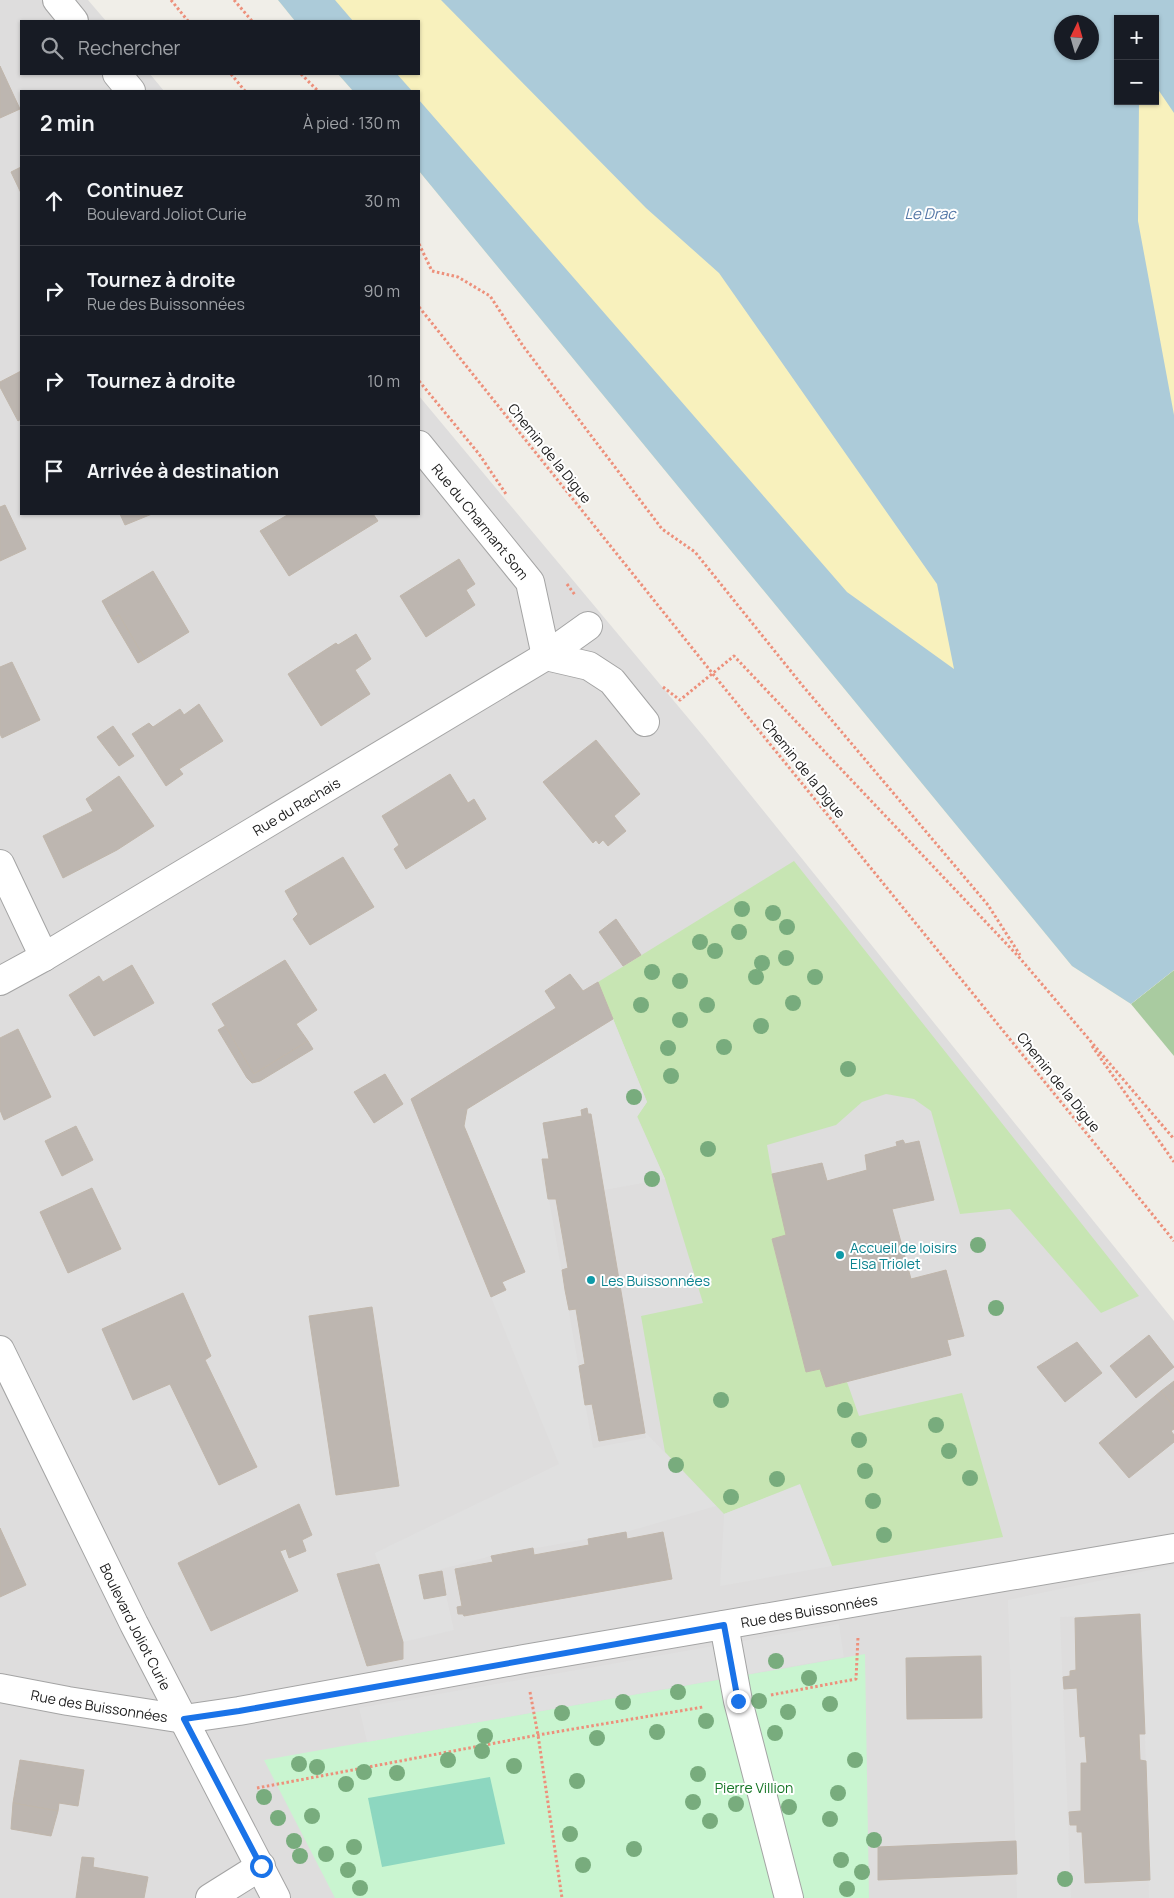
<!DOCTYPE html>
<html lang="fr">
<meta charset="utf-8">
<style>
:root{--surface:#171b24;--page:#20242c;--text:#f1f3f6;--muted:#9ea1a6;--line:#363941}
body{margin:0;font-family:Manrope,sans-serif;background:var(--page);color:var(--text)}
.controls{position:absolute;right:15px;top:15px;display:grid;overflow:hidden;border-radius:0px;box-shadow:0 1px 4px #0004}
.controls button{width:45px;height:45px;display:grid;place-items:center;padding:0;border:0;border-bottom:1px solid var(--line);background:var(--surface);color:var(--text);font:25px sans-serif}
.compass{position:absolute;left:1054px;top:15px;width:45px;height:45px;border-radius:50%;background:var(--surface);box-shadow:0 1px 4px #0004;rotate:5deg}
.stop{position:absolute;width:15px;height:15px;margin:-11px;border:4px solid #1a73e8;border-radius:50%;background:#fff}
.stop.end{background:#1a73e8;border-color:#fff;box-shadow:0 1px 5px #0008}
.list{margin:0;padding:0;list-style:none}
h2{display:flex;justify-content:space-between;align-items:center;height:65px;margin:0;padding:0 20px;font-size:21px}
h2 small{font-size:16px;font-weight:400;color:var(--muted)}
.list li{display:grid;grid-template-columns:32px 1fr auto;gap:15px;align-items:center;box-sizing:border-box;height:90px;padding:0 20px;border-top:1px solid var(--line)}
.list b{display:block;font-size:19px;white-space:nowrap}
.list p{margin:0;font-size:16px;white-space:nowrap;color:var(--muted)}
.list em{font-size:16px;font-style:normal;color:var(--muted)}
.icon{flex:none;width:28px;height:28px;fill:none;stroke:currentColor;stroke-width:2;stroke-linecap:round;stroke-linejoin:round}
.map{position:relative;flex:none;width:1174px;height:1898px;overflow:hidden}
.search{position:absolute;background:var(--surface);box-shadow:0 1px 4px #0004;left:20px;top:20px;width:400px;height:55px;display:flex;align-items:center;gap:12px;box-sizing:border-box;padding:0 18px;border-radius:0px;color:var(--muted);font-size:19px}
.panel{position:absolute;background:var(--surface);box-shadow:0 1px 4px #0004;left:20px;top:90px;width:400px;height:425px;border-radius:0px}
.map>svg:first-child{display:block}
</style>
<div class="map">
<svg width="1174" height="1898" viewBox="0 0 1174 1898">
<rect width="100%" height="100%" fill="#f0eee8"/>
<polygon fill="#dedddd" points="0,0 88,0 106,21 21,21 21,74 150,74 164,91 21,91 21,514 419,514 419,396 704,737 1174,1321 1174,1898 0,1898"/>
<polygon fill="#c7e5b3" points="794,861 1139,1296 1101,1313 1010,1209 960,1214 931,1111 914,1099 886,1094 862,1102 836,1125 767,1145 772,1174 786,1235 772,1240 806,1372 820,1369 826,1387 847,1382 859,1416 962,1393 1003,1537 832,1566 800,1485 724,1514 665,1452 641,1316 703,1303 665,1179 637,1116 647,1102 598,982"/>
<polygon fill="#a9cba0" points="1174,970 1174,1056 1131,1004"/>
<path fill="#f8f1bd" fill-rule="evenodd" d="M278,0h896v970l-43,34 -59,-38 -653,-795v-80h-66l-15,-17h81v-53h-124zM1118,19h37v82h-37zM1062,22h30v30h-30z"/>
<polygon fill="#c9f5d0" points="865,1654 869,1898 335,1898 264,1760"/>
<polygon fill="#8dd7c0" points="490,1777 505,1844 382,1867 368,1798"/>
<g fill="#e0e0e0">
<polygon points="613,1019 647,1102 637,1117 665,1179 604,1190 591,1114 588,1114 587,1108 581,1110 582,1116 544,1123 549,1159 542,1160 593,1448 646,1438 645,1432 716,1506 626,1532 491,1556 419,1575 424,1599 446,1595 454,1630 403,1642 375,1553 559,1464 491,1297 502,1282 525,1272 464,1126 467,1109"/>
<polygon points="800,1484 832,1566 720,1586 724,1514"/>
<polygon points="1174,1565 1174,1898 1149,1898 1145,1734 1139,1614 1060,1617 1071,1898 1017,1898 1008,1600"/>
<polygon points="839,1624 844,1657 367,1742 359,1708"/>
</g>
<g fill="#accbd9" fill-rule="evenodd">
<polygon points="278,0 335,0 353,21 295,21"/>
<path d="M441,0h733v113l-19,-28v-66h-37v82h21l-1,120 36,194v555l-43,34 -59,-38 -653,-795v-71l428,492 107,77 -17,-85 -218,-311 -73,-65zM1092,22v30h-30v-30z"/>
<polygon points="338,74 397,74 412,91 353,91"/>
</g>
<g fill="#bdb6b0" stroke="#c0b6ab">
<polygon points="0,66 20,109 0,118"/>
<polygon points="21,167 21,193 11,172"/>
<polygon points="21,371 21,419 18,421 0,387 0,382"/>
<polygon points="5,505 26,549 0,561 0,507"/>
<polygon points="120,514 152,514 125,525"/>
<polygon points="289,514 373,514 378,521 289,576 260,531"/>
<polygon points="459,559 475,584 466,590 475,605 426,637 400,596"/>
<polygon points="153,571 189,632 145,659 119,615 112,619 102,601"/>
<polygon points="119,615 145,659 138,663 112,619"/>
<polygon points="356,634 371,659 355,670 370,694 321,726 288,674 336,643 338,645"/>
<polygon points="12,662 40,720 2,738 0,734 0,667"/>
<polygon points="199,704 223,741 179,769 183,774 166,786 132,734 149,723 153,727 180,709 184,715"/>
<polygon points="113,726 134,756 119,766 97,737"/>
<polygon points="596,740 640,794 614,816 626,831 608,846 603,840 599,844 596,840 593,843 543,782"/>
<polygon points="450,774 468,803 474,799 486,819 406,869 394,849 399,845 382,816"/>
<polygon points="119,776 154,826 117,850 63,878 43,836 93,811 86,799"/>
<polygon points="343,857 374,907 310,945 293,919 298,914 285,891"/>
<polygon points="616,919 641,955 623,966 599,932"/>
<polygon points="285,960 317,1010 296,1024 308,1041 254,1074 212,1004"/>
<polygon points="132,965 154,1003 94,1036 69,995 99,976 103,982"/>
<polygon points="570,974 583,991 598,982 613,1019 467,1109 464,1126 525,1272 502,1282 506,1290 491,1297 411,1099 556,1008 545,991"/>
<polygon points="225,1026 254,1074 308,1041 313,1049 260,1081 252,1083 247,1078 218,1030"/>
<polygon points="18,1029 51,1097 4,1120 0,1110 0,1038"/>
<polygon points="385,1074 403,1104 374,1123 354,1092"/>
<polygon points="587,1108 588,1114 591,1114 645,1433 599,1441 592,1404 585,1405 579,1366 585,1364 576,1309 569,1310 565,1290 562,1270 568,1268 556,1199 548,1199 542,1159 549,1159 543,1123 582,1116 581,1110"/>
<polygon points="76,1126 93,1160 62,1176 45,1141"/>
<polygon points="903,1140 905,1144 919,1141 934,1200 892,1209 911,1279 946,1270 964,1336 947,1340 951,1355 826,1387 820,1369 806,1372 772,1239 786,1235 772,1174 822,1163 827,1181 867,1170 865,1155 897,1146 896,1142"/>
<polygon points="92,1188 121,1249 68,1273 40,1212"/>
<polygon points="183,1293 211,1356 205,1360 257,1467 219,1485 170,1384 133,1400 102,1329"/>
<polygon points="372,1307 399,1486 336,1495 309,1316"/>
<polygon points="1149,1335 1174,1367 1136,1398 1110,1366"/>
<polygon points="1077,1342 1102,1373 1065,1402 1037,1367"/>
<polygon points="1174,1381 1174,1407 1161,1391"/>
<polygon points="1161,1391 1174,1407 1174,1429 1171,1431 1174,1435 1174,1442 1129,1478 1099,1443"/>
<polygon points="299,1504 312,1535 302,1540 306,1551 289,1558 286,1549 280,1551 298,1591 211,1631 178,1563"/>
<polygon points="0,1528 26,1585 0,1597"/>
<polygon points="626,1532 627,1539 663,1532 672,1579 464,1616 463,1614 458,1614 457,1607 462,1606 455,1569 493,1562 491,1556 533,1548 534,1555 589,1545 588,1539"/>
<polygon points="379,1564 403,1642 403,1659 367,1666 337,1574"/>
<polygon points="442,1571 446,1595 424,1599 419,1575"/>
<polygon points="1140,1614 1145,1734 1139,1734 1140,1760 1146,1761 1150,1880 1085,1883 1082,1832 1077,1832 1077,1825 1070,1825 1069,1812 1081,1811 1081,1763 1087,1763 1085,1736 1080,1737 1077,1688 1064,1689 1063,1677 1070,1676 1070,1671 1076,1670 1075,1618"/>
<polygon points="981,1656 982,1718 907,1719 906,1658"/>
<polygon points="20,1760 84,1770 78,1806 59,1803 58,1811 13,1803"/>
<polygon points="13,1803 58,1811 51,1836 11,1829"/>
<polygon points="1016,1841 1017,1874 878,1880 878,1847"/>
<polygon points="82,1857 94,1858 93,1867 148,1877 144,1898 76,1898"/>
</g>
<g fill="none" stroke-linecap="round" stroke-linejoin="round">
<g stroke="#a4a4a4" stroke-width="30">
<g id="minor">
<polyline points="57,0 74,21"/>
<polyline points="117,74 131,91"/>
<path id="s1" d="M419,445l111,137 16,74"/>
<polyline points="546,656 589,666 612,681 645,722"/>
<polyline points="0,864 44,957"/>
<path id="s2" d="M0,981l44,-24 502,-301 42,-30"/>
<path id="s3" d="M0,1350l134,274 142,274"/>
<polyline points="724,1625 738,1701 789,1898"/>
<path id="s4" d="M0,1688l68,13 116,18 55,-8 285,-52 650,-111"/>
<polyline points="210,1898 261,1866"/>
</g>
</g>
<g stroke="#ed907b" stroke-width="3" stroke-dasharray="2.5 2.5" stroke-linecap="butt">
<polyline points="171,0 188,21"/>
<polyline points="234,0 252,21"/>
<polyline points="231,74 245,91"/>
<polyline points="301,74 318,91"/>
<polyline points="419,244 432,271 458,277 490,296 523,346 662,529 695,552 802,685 988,905 1020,955"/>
<polyline points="419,307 713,674 1174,1241"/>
<polyline points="419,381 479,454 506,494"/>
<polyline points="567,584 575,595"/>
<polyline points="663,687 680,700 734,656 1018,956 1174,1139"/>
<polyline points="1092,1046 1174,1162"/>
<polyline points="530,1692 538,1735 562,1898"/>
<polyline points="771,1695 856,1679 858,1637"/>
<polyline points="257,1788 538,1735 703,1707"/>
</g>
<use href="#minor" stroke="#fff" stroke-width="28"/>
</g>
<g fill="#78ac7d">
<circle cx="742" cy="909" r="8"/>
<circle cx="773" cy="913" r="8"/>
<circle cx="787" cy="927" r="8"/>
<circle cx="739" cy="932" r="8"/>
<circle cx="700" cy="942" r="8"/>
<circle cx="715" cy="951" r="8"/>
<circle cx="786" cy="958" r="8"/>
<circle cx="762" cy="963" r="8"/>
<circle cx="652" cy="972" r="8"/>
<circle cx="756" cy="977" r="8"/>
<circle cx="815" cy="977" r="8"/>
<circle cx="680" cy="981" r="8"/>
<circle cx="793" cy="1003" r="8"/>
<circle cx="641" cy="1005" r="8"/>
<circle cx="707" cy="1005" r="8"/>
<circle cx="680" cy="1020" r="8"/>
<circle cx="761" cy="1026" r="8"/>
<circle cx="724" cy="1047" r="8"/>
<circle cx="668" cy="1048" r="8"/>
<circle cx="848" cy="1069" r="8"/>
<circle cx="671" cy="1076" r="8"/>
<circle cx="634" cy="1097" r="8"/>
<circle cx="708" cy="1149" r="8"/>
<circle cx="652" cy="1179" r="8"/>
<circle cx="978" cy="1245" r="8"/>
<circle cx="996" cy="1308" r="8"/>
<circle cx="721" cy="1400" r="8"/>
<circle cx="845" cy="1410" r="8"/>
<circle cx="936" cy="1425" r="8"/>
<circle cx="859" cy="1440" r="8"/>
<circle cx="949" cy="1451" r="8"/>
<circle cx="676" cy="1465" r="8"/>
<circle cx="865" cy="1471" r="8"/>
<circle cx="970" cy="1478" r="8"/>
<circle cx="777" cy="1479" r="8"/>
<circle cx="731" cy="1497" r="8"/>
<circle cx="873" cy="1501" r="8"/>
<circle cx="884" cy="1535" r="8"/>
<circle cx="776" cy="1661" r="8"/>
<circle cx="809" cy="1678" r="8"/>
<circle cx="678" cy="1692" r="8"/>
<circle cx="759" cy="1701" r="8"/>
<circle cx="623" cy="1702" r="8"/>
<circle cx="830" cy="1704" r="8"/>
<circle cx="788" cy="1712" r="8"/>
<circle cx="562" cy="1713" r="8"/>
<circle cx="706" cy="1721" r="8"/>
<circle cx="657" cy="1732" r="8"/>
<circle cx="775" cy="1733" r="8"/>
<circle cx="485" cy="1736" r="8"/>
<circle cx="597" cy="1738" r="8"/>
<circle cx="482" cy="1751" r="8"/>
<circle cx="448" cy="1760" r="8"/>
<circle cx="855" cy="1760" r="8"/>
<circle cx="299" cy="1764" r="8"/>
<circle cx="514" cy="1766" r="8"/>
<circle cx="317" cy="1767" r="8"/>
<circle cx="364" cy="1772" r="8"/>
<circle cx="397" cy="1773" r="8"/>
<circle cx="698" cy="1774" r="8"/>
<circle cx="577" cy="1781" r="8"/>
<circle cx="346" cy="1784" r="8"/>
<circle cx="838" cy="1793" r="8"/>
<circle cx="264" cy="1797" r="8"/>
<circle cx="693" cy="1802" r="8"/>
<circle cx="736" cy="1804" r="8"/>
<circle cx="789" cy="1807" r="8"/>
<circle cx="312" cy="1816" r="8"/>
<circle cx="278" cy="1818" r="8"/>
<circle cx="830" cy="1819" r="8"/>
<circle cx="710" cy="1821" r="8"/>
<circle cx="570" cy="1834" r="8"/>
<circle cx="874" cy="1840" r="8"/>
<circle cx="294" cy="1841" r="8"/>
<circle cx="354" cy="1847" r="8"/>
<circle cx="634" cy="1849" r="8"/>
<circle cx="326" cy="1854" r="8"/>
<circle cx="300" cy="1856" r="8"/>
<circle cx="841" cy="1860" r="8"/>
<circle cx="583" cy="1865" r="8"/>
<circle cx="348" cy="1870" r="8"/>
<circle cx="862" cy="1872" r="8"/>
<circle cx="1065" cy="1879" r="8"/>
<circle cx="360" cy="1888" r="8"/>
<circle cx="847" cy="1889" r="8"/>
</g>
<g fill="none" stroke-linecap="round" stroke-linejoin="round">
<polyline stroke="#1a73e8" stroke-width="6" points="261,1866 184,1719 239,1711 724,1625 738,1701"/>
</g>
<g fill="#0f9aa8" stroke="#fff" stroke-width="2">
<circle cx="840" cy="1255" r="5"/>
<circle cx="591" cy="1280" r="5"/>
</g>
<g text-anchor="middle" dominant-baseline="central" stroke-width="4" stroke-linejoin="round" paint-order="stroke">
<g font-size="14" fill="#202020" stroke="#fff">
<text transform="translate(550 453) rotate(51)">Chemin de la Digue</text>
<text stroke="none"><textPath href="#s1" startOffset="98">Rue du Charmant Som</textPath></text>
<text transform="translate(804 768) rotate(51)">Chemin de la Digue</text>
<text stroke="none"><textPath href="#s2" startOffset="344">Rue du Rachais</textPath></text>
<text transform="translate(1059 1082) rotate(51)">Chemin de la Digue</text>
<text stroke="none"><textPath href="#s4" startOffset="821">Rue des Buissonnées</textPath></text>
<text stroke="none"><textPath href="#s3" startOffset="308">Boulevard Joliot Curie</textPath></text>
<text stroke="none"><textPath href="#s4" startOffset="101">Rue des Buissonnées</textPath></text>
</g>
<g font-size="14" fill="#0d838f" stroke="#fff" text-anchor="start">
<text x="850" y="1247">Accueil de loisirs<tspan x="850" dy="16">Elsa Triolet</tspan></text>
<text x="601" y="1280">Les Buissonnées</text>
</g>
<g font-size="14" fill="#167626" stroke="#fff">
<text x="754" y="1787">Pierre Villion</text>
</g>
<g font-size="15" font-style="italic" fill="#5578a7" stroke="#fff">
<text x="930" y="213">Le Drac</text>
</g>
</g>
</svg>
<div class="controls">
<button>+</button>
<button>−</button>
</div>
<svg class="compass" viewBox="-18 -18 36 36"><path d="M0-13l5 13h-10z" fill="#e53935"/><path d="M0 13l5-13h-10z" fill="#9ea1a6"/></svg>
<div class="stop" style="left:261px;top:1866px"></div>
<div class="stop end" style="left:738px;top:1701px"></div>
<div class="search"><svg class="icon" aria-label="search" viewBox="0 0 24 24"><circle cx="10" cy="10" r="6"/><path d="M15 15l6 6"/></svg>Rechercher</div>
<section class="panel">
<h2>2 min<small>À pied · 130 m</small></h2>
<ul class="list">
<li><svg class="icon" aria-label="ahead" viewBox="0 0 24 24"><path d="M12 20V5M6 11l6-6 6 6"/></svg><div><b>Continuez</b><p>Boulevard Joliot Curie</p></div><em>30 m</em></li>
<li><svg class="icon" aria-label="right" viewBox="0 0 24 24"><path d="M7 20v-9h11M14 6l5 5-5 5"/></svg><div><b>Tournez à droite</b><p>Rue des Buissonnées</p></div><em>90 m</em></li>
<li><svg class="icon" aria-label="right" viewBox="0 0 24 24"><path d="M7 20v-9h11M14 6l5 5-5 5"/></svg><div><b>Tournez à droite</b></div><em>10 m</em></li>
<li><svg class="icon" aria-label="arrive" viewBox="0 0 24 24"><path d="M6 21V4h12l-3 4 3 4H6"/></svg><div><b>Arrivée à destination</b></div></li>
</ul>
</section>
</div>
